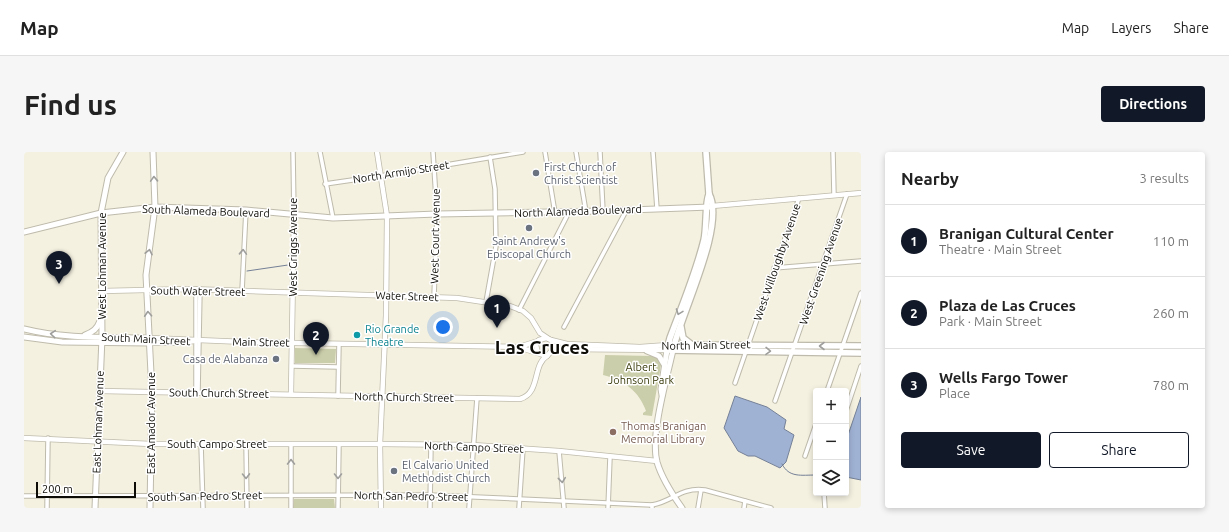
<!DOCTYPE html>
<meta charset="utf-8">
<style>
:root{--surface:#fff;--page:#f6f6f6;--text:#222;--muted:#767676;--line:#e0e0e0;--accent:#111827}
body{margin:0;font-family:Ubuntu,sans-serif;background:var(--page);color:var(--text)}
.controls{position:absolute;right:12px;bottom:12px;display:grid;overflow:hidden;border-radius:4px;box-shadow:0 2px 6px #0003}
.controls button{width:36px;height:36px;display:grid;place-items:center;padding:0;border:0;border-bottom:1px solid var(--line);background:var(--surface);color:var(--text);font:20px sans-serif}
.scale{position:absolute;left:12px;bottom:10px;width:100px;box-sizing:border-box;padding-left:4px;border:2px solid #0d0c07;border-top:0;font-size:11px;line-height:14px;white-space:nowrap;color:#0d0c07;-webkit-text-stroke:3px #fff;paint-order:stroke}
.you{position:absolute;left:419px;top:175px;width:14px;height:14px;margin:-10px;border:3px solid #fff;border-radius:50%;background:#1a73e8;box-shadow:0 0 0 6px #1a73e833}
.badge{display:grid;place-items:center;width:26px;height:26px;border-radius:50%;background:var(--accent);color:#fff;font-size:13px;font-weight:700}
.pin{position:absolute;translate:-50% -33px;filter:drop-shadow(0 1px 2px #0008)}
.pin::after{content:'';position:absolute;top:21px;width:14px;height:12px;background:inherit;clip-path:polygon(0 0,100% 0,50% 100%)}
.list{margin:0;padding:0;list-style:none}
h2{display:flex;justify-content:space-between;align-items:center;height:52px;margin:0;padding:0 16px;font-size:17px}
h2 small{font-size:13px;font-weight:400;color:var(--muted)}
.list li{display:grid;grid-template-columns:26px 1fr auto;gap:12px;align-items:center;box-sizing:border-box;height:72px;padding:0 16px;border-top:1px solid var(--line)}
.list b{display:block;font-size:15px;white-space:nowrap}
.list p{margin:0;font-size:13px;white-space:nowrap;color:var(--muted)}
.list em{font-size:13px;font-style:normal;color:var(--muted)}
.actions{display:flex;gap:8px;padding:12px 16px}
.actions a{flex:1;padding:9px 0;border:1px solid var(--accent);border-radius:4px;text-align:center;font-size:14px;color:var(--accent)}
.actions .main{background:var(--accent);color:#fff}
.icon{flex:none;width:22px;height:22px;fill:none;stroke:currentColor;stroke-width:2;stroke-linecap:round;stroke-linejoin:round}
.map{position:relative;flex:none;width:837px;height:356px;overflow:hidden;border-radius:4px}
header{display:flex;align-items:center;gap:24px;box-sizing:border-box;height:56px;padding:0 20px;background:var(--surface);border-bottom:1px solid var(--line)}
header strong{font-size:19px}
nav{display:flex;gap:22px;margin-inline-start:auto;font-size:14px}
.intro{display:flex;align-items:center;justify-content:space-between;box-sizing:border-box;height:96px;padding:0 24px}
h1{margin:0;font-size:28px}
.button{padding:10px 18px;border-radius:4px;background:var(--accent);color:#fff;font-size:14px;font-weight:700}
main{display:flex;gap:24px;padding:0 24px}
aside{flex:1;background:var(--surface);border-radius:4px;box-shadow:0 2px 6px #0003}
.map>svg:first-child{display:block}
</style>
<header>
<strong>Map</strong>
<nav><a>Map</a><a>Layers</a><a>Share</a></nav>
</header>
<div class="intro"><h1>Find us</h1><a class="button">Directions</a></div>
<main>
<div class="map">
<svg width="837" height="356" viewBox="0 0 837 356">
<rect width="100%" height="100%" fill="#f4f1e1"/>
<g fill="#cbceaa">
<polygon points="271,196 312,197 311,211 271,211"/>
<path d="M581,203l47,1 5,2 4,7 -9,51 -9,-1v-2l3,-2c-7,-20 -22,-31 -43,-36z"/>
<polygon points="270,347 310,347 311,356 269,356"/>
</g>
<g fill="#a0b2d4" stroke="#748096">
<polygon points="711,244 743,255 762,268 760,277 770,283 762,310 756,316 731,304 724,304 714,299 700,276"/>
<polygon points="837,245 837,328 822,325 822,289"/>
</g>
<g fill="none" stroke-linecap="round" stroke-linejoin="round">
<g stroke="#748096" stroke-width="1">
<polyline points="223,119 264,113"/>
<path d="M758,312c7,14 19,11 34,11"/>
</g>
<g stroke="#bfbbac" stroke-width="5.5">
<g id="minor">
<polyline points="269,0 270,63"/>
<polyline points="296,0 309,66"/>
<polyline points="409,0 413,62 410,145"/>
<polyline points="521,0 531,61"/>
<polyline points="552,0 562,60"/>
<polyline points="576,0 579,59"/>
<polyline points="629,0 633,57"/>
<polyline points="809,0 810,43"/>
<polyline points="301,32 356,24 499,0"/>
<polyline points="750,116 837,109"/>
<polyline points="172,137 172,234 174,241"/>
<polyline points="218,139 222,58"/>
<polyline points="462,150 472,94 471,37 466,5"/>
<polyline points="495,158 545,60"/>
<polyline points="540,175 602,59"/>
<polyline points="268,214 314,215"/>
<polyline points="711,231 775,46"/>
<polyline points="803,239 837,141"/>
<polyline points="174,240 176,137"/>
<polyline points="314,244 315,192"/>
<polyline points="751,249 823,42"/>
<polyline points="822,259 837,214"/>
<polyline points="177,292 179,356"/>
<polyline points="222,292 223,356"/>
<polyline points="267,293 267,356"/>
<polyline points="535,299 540,356"/>
<polyline points="781,304 792,272"/>
<polyline points="800,341 801,356"/>
<polyline points="0,344 406,343 628,353"/>
<polyline points="23,356 24,286"/>
<polyline points="314,356 315,292"/>
<polyline points="406,356 407,292"/>
<polyline points="445,356 453,246"/>
<polyline points="495,356 499,296"/>
<polyline points="584,356 586,305"/>
<path d="M628,356v-3c22,-4 28,-18 53,-15l66,18"/>
<polyline points="674,356 677,338"/>
<polyline points="720,356 721,349"/>
</g>
</g>
<g stroke="#bfbbac" stroke-width="6">
<g id="tertiary">
<polyline points="353,0 363,64 362,163 356,292 357,356"/>
<polyline points="688,54 837,41"/>
<polyline points="78,139 166,137 433,146 486,154 499,159 507,166 516,181 525,187"/>
<polyline points="126,186 221,190 494,195 523,204 530,196 527,188 522,186 515,188 512,193 514,201"/>
<polyline points="527,188 543,192 616,195 644,193"/>
<polyline points="126,191 157,191 170,189"/>
<polyline points="498,194 514,189"/>
<polyline points="529,199 538,197 643,198"/>
<path d="M76,239l420,8c21,-6 12,-34 27,-43"/>
<polyline points="267,242 270,63"/>
<polyline points="0,286 127,292 356,292 449,293 535,299 633,309"/>
</g>
</g>
<g stroke="#bfbbac" stroke-width="7">
<g id="secondary">
<polyline points="0,80 77,61 131,55 222,58 309,66 413,62 579,59 686,55"/>
<path d="M0,177c40,10 84,8 126,9"/>
<path d="M61,183c8,-3 12,-6 15,-14"/>
<polyline points="0,185 38,190 126,191"/>
<path d="M649,198c-6,28 -23,85 -16,112 5,17 15,32 25,46"/>
<polyline points="623,199 635,204 641,214"/>
<polyline points="638,243 637,237 643,198"/>
<polyline points="71,356 78,185 77,61 84,26 99,0"/>
<polyline points="126,356 128,241 122,123 131,55 129,0"/>
</g>
</g>
<g stroke="#bfbbac" stroke-width="8">
<g id="primary">
<path d="M685,42c-4,9 -2,33 -5,46 -8,33 -22,66 -34,98l-3,12 194,3"/>
<polyline points="657,175 659,186 668,193"/>
<polyline points="647,193 837,194"/>
<path d="M649,198c7,-35 53,-124 36,-156l-3,-42"/>
</g>
</g>
<use href="#minor" stroke="#fff" stroke-width="3.5"/>
<use href="#tertiary" stroke="#fff" stroke-width="4.5"/>
<use href="#secondary" stroke="#fff" stroke-width="5"/>
<use href="#primary" stroke="#fff" stroke-width="5.5"/>
</g>
<defs><path id="oneway-chevron" d="M-2-3.5L2.5 0L-2 3.5" fill="none" stroke-width="1.6" stroke-linecap="round" stroke-linejoin="round"/></defs>
<g stroke="#9e9e9c">
<use href="#oneway-chevron" transform="translate(130 27) rotate(-92)"/>
<use href="#oneway-chevron" transform="translate(125 100) rotate(-78)"/>
<use href="#oneway-chevron" transform="translate(219 100) rotate(-88)"/>
<use href="#oneway-chevron" transform="translate(655 160) rotate(110)"/>
<use href="#oneway-chevron" transform="translate(124 162) rotate(-93)"/>
<use href="#oneway-chevron" transform="translate(29 182) rotate(-175)"/>
<use href="#oneway-chevron" transform="translate(798 194) rotate(180)"/>
<use href="#oneway-chevron" transform="translate(744 199) rotate(1)"/>
<use href="#oneway-chevron" transform="translate(267 310) rotate(-90)"/>
<use href="#oneway-chevron" transform="translate(222 324) rotate(89)"/>
<use href="#oneway-chevron" transform="translate(314 324) rotate(90)"/>
<use href="#oneway-chevron" transform="translate(538 328) rotate(84)"/>
</g>
<g fill="#6b7280" stroke="#fff" stroke-width="1.5">
<circle cx="512" cy="21" r="4"/>
<circle cx="505" cy="76" r="4"/>
<circle cx="252" cy="207" r="4"/>
<circle cx="370" cy="319" r="4"/>
</g>
<circle fill="#0f9aa8" stroke="#fff" stroke-width="1.5" cx="333" cy="183" r="4"/>
<circle fill="#8d6e63" stroke="#fff" stroke-width="1.5" cx="589" cy="280" r="4"/>
<g text-anchor="middle" dominant-baseline="central" stroke-width="3" stroke-linejoin="round" paint-order="stroke">
<g font-size="11" fill="#5b616d" stroke="#fff" text-anchor="start">
<text x="520" y="15">First Church of<tspan x="520" dy="13">Christ Scientist</tspan></text>
<text x="505" y="89" text-anchor="middle">Saint Andrew's<tspan x="505" dy="13">Episcopal Church</tspan></text>
<text x="244" y="207" text-anchor="end">Casa de Alabanza</text>
<text x="378" y="313">El Calvario United<tspan x="378" dy="13">Methodist Church</tspan></text>
</g>
<g font-size="11" fill="#0d0c07" stroke="#fff">
<text transform="translate(377 20) rotate(-9)">North Armijo Street</text>
<text transform="translate(182 59) rotate(2)">South Alameda Boulevard</text>
<text transform="translate(554 59) rotate(-2)">North Alameda Boulevard</text>
<text transform="translate(411 84) rotate(-89)">West Court Avenue</text>
<text transform="translate(269 95) rotate(-90)">West Griggs Avenue</text>
<text transform="translate(753 110) rotate(-71)">West Willoughby Avenue</text>
<text transform="translate(78 114) rotate(-90)">West Lohman Avenue</text>
<text transform="translate(797 119) rotate(-71)">West Greening Avenue</text>
<text transform="translate(174 139) rotate(1)">South Water Street</text>
<text transform="translate(383 144) rotate(2)">Water Street</text>
<text transform="translate(122 187) rotate(3)">South Main Street</text>
<text transform="translate(237 190) rotate(1)">Main Street</text>
<text transform="translate(682 193) rotate(-1)">North Main Street</text>
<text transform="translate(195 241) rotate(1)">South Church Street</text>
<text transform="translate(380 245) rotate(1)">North Church Street</text>
<text transform="translate(74 270) rotate(-88)">East Lohman Avenue</text>
<text transform="translate(127 271) rotate(-90)">East Amador Avenue</text>
<text x="193" y="292">South Campo Street</text>
<text transform="translate(450 295) rotate(2)">North Campo Street</text>
<text transform="translate(181 344) rotate(-1)">South San Pedro Street</text>
<text transform="translate(387 344) rotate(1)">North San Pedro Street</text>
</g>
<g font-size="11" fill="#0d838f" stroke="#fff" text-anchor="start">
<text x="341" y="177">Rio Grande<tspan x="341" dy="13">Theatre</tspan></text>
</g>
<g font-size="11" fill="#393b0b" stroke="#fff">
<text x="617" y="215">Albert<tspan x="617" dy="13">Johnson Park</tspan></text>
</g>
<g font-size="11" fill="#785e54" stroke="#fff" text-anchor="start">
<text x="597" y="274">Thomas Branigan<tspan x="597" dy="13">Memorial Library</tspan></text>
</g>
<g font-size="19" font-weight="bold" fill="#0d0c07" stroke="#fff">
<text x="518" y="195">Las Cruces</text>
</g>
</g>
</svg>
<div class="controls">
<button>+</button>
<button>−</button>
<button><svg class="icon" aria-label="layers" viewBox="0 0 24 24"><path d="M12 4l9 5-9 5-9-5zM3 14l9 5 9-5"/></svg></button>
</div>
<div class="scale">200 m</div>
<div class="you"></div>
<div class="pin badge" style="left:473px;top:176px">1</div>
<div class="pin badge" style="left:292px;top:203px">2</div>
<div class="pin badge" style="left:35px;top:132px">3</div>
</div>
<aside>
<h2>Nearby<small>3 results</small></h2>
<ul class="list">
<li><span class="badge">1</span><div><b>Branigan Cultural Center</b><p>Theatre · Main Street</p></div><em>110 m</em></li>
<li><span class="badge">2</span><div><b>Plaza de Las Cruces</b><p>Park · Main Street</p></div><em>260 m</em></li>
<li><span class="badge">3</span><div><b>Wells Fargo Tower</b><p>Place</p></div><em>780 m</em></li>
</ul>
<div class="actions"><a class="main">Save</a><a>Share</a></div>
</aside>
</main>
